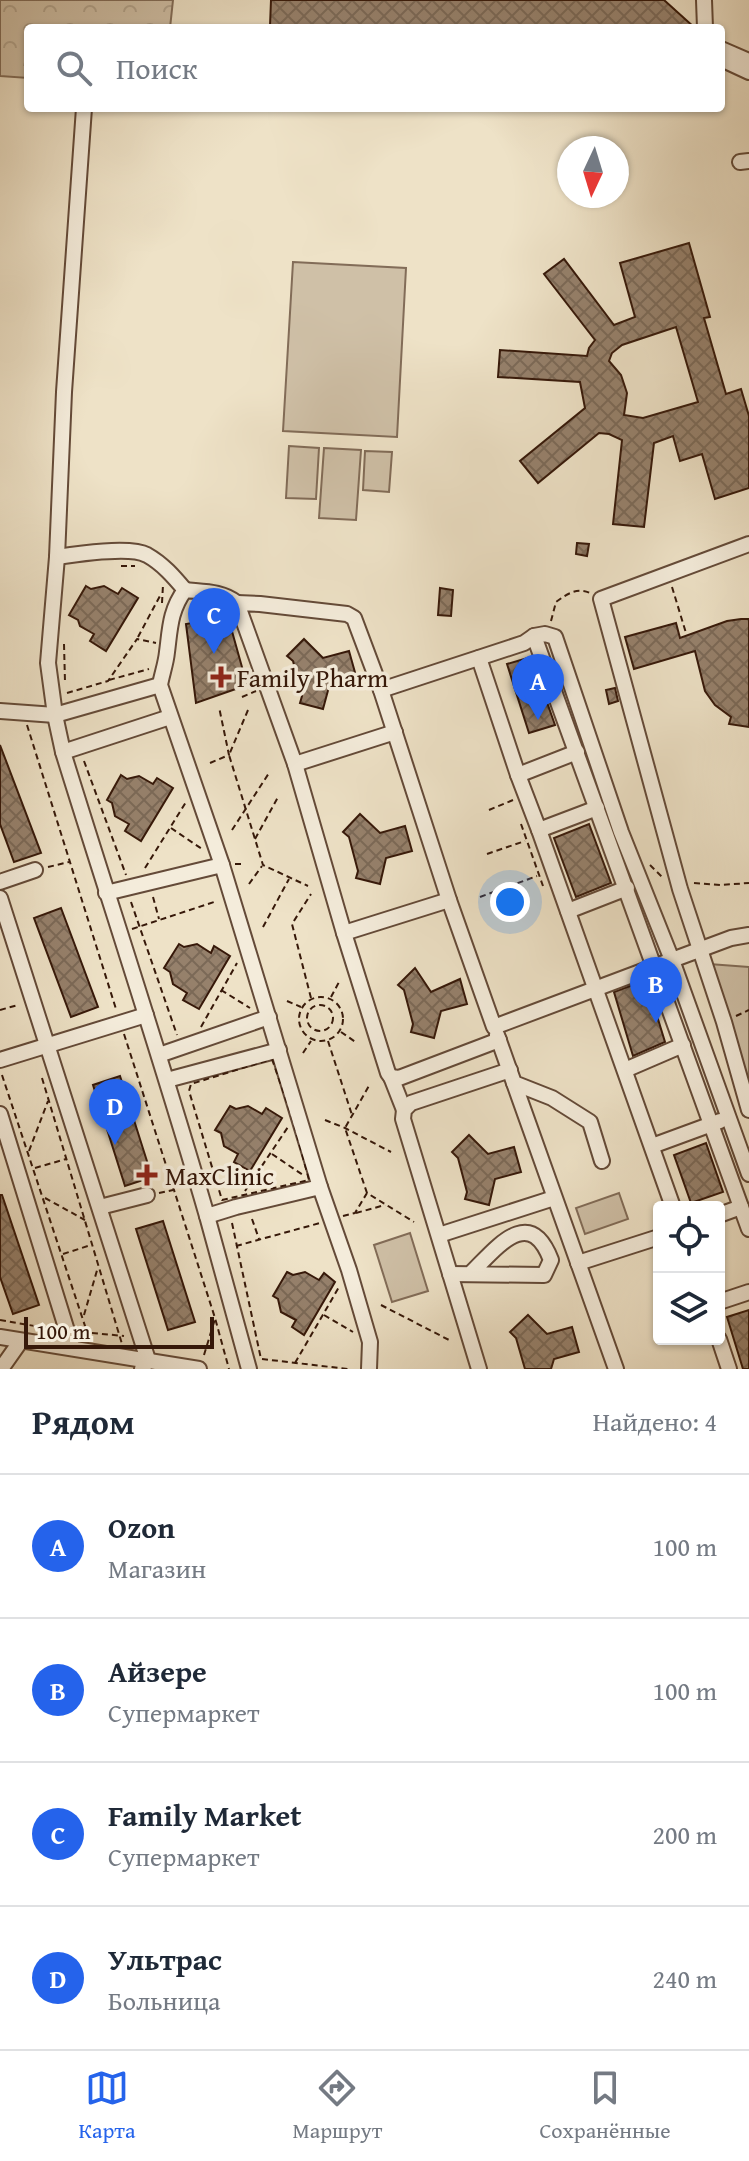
<!DOCTYPE html>
<html lang="ru">
<meta charset="utf-8">
<style>
:root{--surface:#fff;--page:#f6f6f7;--text:#1f2937;--muted:#747a83;--line:#e0e1e3;--accent:#2563eb}
body{margin:0;font-family:"Gentium Book Plus",serif;background:var(--page);color:var(--text)}
.controls{position:absolute;right:24px;bottom:24px;display:grid;overflow:hidden;border-radius:8px;box-shadow:0 2px 6px #0004}
.controls button{width:72px;height:72px;display:grid;place-items:center;padding:0;border:0;border-bottom:2px solid var(--line);background:var(--surface);color:var(--text);font:40px sans-serif}
.compass{position:absolute;left:557px;top:136px;width:72px;height:72px;border-radius:50%;background:var(--surface);box-shadow:0 2px 6px #0004;rotate:184deg}
.scale{position:absolute;left:24px;bottom:20px;width:190px;box-sizing:border-box;padding-left:8px;border:4px solid #361809;border-top:0;font-size:22px;line-height:28px;white-space:nowrap;color:#361809;-webkit-text-stroke:6px #f4ecdb;paint-order:stroke}
.you{position:absolute;left:510px;top:902px;width:28px;height:28px;margin:-20px;border:6px solid #fff;border-radius:50%;background:#1a73e8;box-shadow:0 0 0 12px #1a73e833}
.badge{display:grid;place-items:center;width:52px;height:52px;border-radius:50%;background:var(--accent);color:#fff;font-size:26px;font-weight:700}
.pin{position:absolute;translate:-50% -66px;filter:drop-shadow(0 2px 4px #0008)}
.pin::after{content:'';position:absolute;top:42px;width:28px;height:24px;background:inherit;clip-path:polygon(0 0,100% 0,50% 100%)}
.list{margin:0;padding:0;list-style:none}
h2{display:flex;justify-content:space-between;align-items:center;height:104px;margin:0;padding:0 32px;font-size:34px}
h2 small{font-size:26px;font-weight:400;color:var(--muted)}
.list li{display:grid;grid-template-columns:52px 1fr auto;gap:24px;align-items:center;box-sizing:border-box;height:144px;padding:0 32px;border-top:2px solid var(--line)}
.list b{display:block;font-size:30px;white-space:nowrap}
.list p{margin:0;font-size:26px;white-space:nowrap;color:var(--muted)}
.list em{font-size:26px;font-style:normal;color:var(--muted)}
.icon{flex:none;width:44px;height:44px;fill:none;stroke:currentColor;stroke-width:2;stroke-linecap:round;stroke-linejoin:round}
.map{position:relative;flex:none;width:749px;height:1369px;overflow:hidden}
.search{position:absolute;background:var(--surface);box-shadow:0 2px 6px #0004;left:24px;right:24px;top:24px;height:88px;display:flex;align-items:center;gap:20px;box-sizing:border-box;padding:0 28px;border-radius:8px;color:var(--muted);font-size:30px}
.sheet{height:680px;background:var(--surface)}
nav{display:flex;justify-content:space-around;align-items:center;box-sizing:border-box;height:112px;border-top:2px solid var(--line);background:var(--surface);font-size:22px;color:var(--muted)}
nav a{display:grid;justify-items:center;gap:4px}
nav .on{color:var(--accent)}
.map>svg:first-child{display:block}
</style>
<div class="map">
<svg width="749" height="1369" viewBox="0 0 749 1369">
<defs>
<pattern id="forest-crowns" width="20" height="18" patternUnits="userSpaceOnUse" patternTransform="scale(2)"><rect width="20" height="18" fill="#cfc0a7"/><path d="M2 6a3 3 0 1 1 6 0M12 15a3 3 0 1 1 6 0" fill="none" stroke="#b2a48e"/></pattern>
<pattern id="building-cross-hatch" width="8" height="8" patternUnits="userSpaceOnUse" patternTransform="scale(2)"><rect width="8" height="8" fill="#96816c"/><path d="M0 0l8 8M0 8l8-8" fill="none" stroke="#7b6957"/></pattern>
</defs>
<rect width="100%" height="100%" fill="#eee2c7"/>
<filter id="stains"><feTurbulence type="fractalNoise" baseFrequency=".0025" numOctaves="4"/><feColorMatrix values="0 0 0 0 .2 0 0 0 0 .09 0 0 0 0 .02 0 0 0 .5 -.17"/></filter>
<radialGradient id="worn" r=".72"><stop offset=".6" stop-color="#630" stop-opacity="0"/><stop offset="1" stop-color="#630" stop-opacity=".3"/></radialGradient>
<polygon fill="url(#forest-crowns)" stroke="#826c58" stroke-width="2" points="0,0 173,0 170,28 28,28 28,78 0,76"/>
<g fill="#cfc0a7" stroke="#826c58" stroke-width="2">
<polygon points="293,262 406,268 397,437 283,431"/>
<polygon points="289,446 319,448 316,499 286,498"/>
<polygon points="324,448 361,450 356,520 319,518"/>
<polygon points="365,451 392,452 389,492 363,490"/>
<polygon points="709,964 749,967 749,1102"/>
<polygon points="619,1193 628,1219 585,1234 576,1208"/>
<polygon points="410,1233 428,1291 392,1302 374,1245"/>
</g>
<g fill="url(#building-cross-hatch)" stroke="#361809" stroke-width="2" fill-rule="evenodd">
<polygon points="271,0 664,0 695,28 305,28 270,26"/>
<path d="M689,243l21,74 -6,1 22,76 15,-5 8,27v72l-34,11 -13,-45 -22,7 -7,-25 -19,7 -10,84 -31,-3 9,-84 -13,-6 -10,-1 -61,50 -18,-22 65,-53 -5,-26 -82,-5 2,-27 87,6 2,-8 6,-8 -51,-66 20,-15 50,66 21,-8 -15,-54zM676,327l22,75 -55,16 -19,-3 3,-22 -6,-18 -12,-14 3,-8 10,-8z"/>
<polygon points="577,543 589,544 587,556 576,554"/>
<polygon points="86,586 91,589 104,586 118,594 122,588 138,598 106,651 90,641 94,634 80,626 78,620 69,615"/>
<polygon points="440,588 453,590 451,616 438,615"/>
<polygon points="228,617 247,685 196,703 186,624"/>
<polygon points="741,619 749,619 749,727 729,724 731,717 715,705 705,691 695,651 634,669 625,637 676,623 680,638 727,621"/>
<polygon points="304,639 323,658 349,651 356,676 330,683 323,709 300,703 302,696 293,661 287,656"/>
<polygon points="531,657 555,725 529,733 507,664"/>
<polygon points="615,688 618,701 609,704 606,690"/>
<polygon points="0,745 41,853 14,862 0,824"/>
<polygon points="121,775 127,779 139,776 153,784 157,778 173,788 141,841 125,831 129,824 115,816 112,803 107,800"/>
<polygon points="360,814 380,833 405,826 412,851 386,858 380,884 356,878 358,871 349,837 343,832"/>
<polygon points="589,824 611,883 576,897 554,838"/>
<polygon points="61,908 98,1007 71,1017 34,918"/>
<polygon points="179,944 184,947 197,944 211,953 214,946 230,956 199,1009 183,1000 187,993 173,984 170,972 164,968"/>
<polygon points="415,968 431,992 460,979 467,1004 441,1011 434,1038 411,1032 413,1024 404,990 398,985"/>
<polygon points="646,980 665,1042 633,1056 614,992"/>
<polygon points="120,1076 152,1177 125,1186 93,1085"/>
<polygon points="230,1106 236,1109 248,1106 262,1114 266,1108 282,1118 250,1171 234,1162 238,1154 224,1146 221,1133 215,1130"/>
<polygon points="469,1135 488,1154 514,1147 521,1172 495,1179 489,1205 465,1199 467,1192 458,1158 452,1152"/>
<polygon points="706,1143 723,1192 691,1203 674,1155"/>
<polygon points="0,1195 2,1195 39,1305 13,1314 0,1277"/>
<polygon points="163,1221 195,1322 168,1330 136,1229"/>
<polygon points="287,1272 293,1275 305,1272 319,1280 324,1273 335,1282 304,1335 292,1327 296,1320 281,1312 278,1299 273,1296"/>
<polygon points="749,1310 749,1369 743,1369 727,1317"/>
<polygon points="528,1315 547,1334 572,1327 579,1352 554,1359 551,1369 525,1369 516,1338 510,1332"/>
</g>
<g fill="none" stroke-linecap="round" stroke-linejoin="round">
<g stroke="#644a38" stroke-width="18">
<g id="minor">
<polyline points="704,0 705,28"/>
<polyline points="721,49 749,61"/>
<polyline points="721,59 749,72"/>
<polyline points="740,162 749,161"/>
<polyline points="749,544 601,599 680,889 724,1022 749,1110"/>
<path d="M57,557c20,-3 73,-11 90,-2 16,9 27,22 38,35"/>
<path d="M237,603c-15,-12 -33,-11 -52,-13 -15,20 -15,39 -18,62 -1,11 -5,22 -7,33l62,180 98,322 29,83 21,72 -1,27"/>
<polyline points="479,658 518,775 539,830 673,1207"/>
<polyline points="381,690 524,643 534,636 749,1229"/>
<polyline points="0,711 55,715 160,685"/>
<path d="M170,717l-107,35c48,155 99,308 144,464l29,-9 84,-20"/>
<polyline points="63,752 55,715 48,663 57,557 64,392 84,108"/>
<polyline points="295,764 395,732"/>
<polyline points="518,775 577,752"/>
<polyline points="539,830 597,808"/>
<polyline points="0,882 35,870"/>
<polyline points="106,893 222,865"/>
<polyline points="0,898 148,1360 142,1369"/>
<polyline points="449,900 344,933 388,1073 391,1077 399,1078 499,1040"/>
<polyline points="568,911 627,888"/>
<polyline points="344,933 295,764 237,603 260,604 347,614 354,618 381,690 449,900 494,1027 672,960 621,832 555,637 545,634 534,636"/>
<polyline points="749,935 731,938 672,960 749,1174"/>
<polyline points="497,1035 514,1083 552,1098 590,1122 602,1161"/>
<polyline points="159,1055 269,1017"/>
<polyline points="0,1060 146,1015"/>
<polyline points="625,1070 683,1045"/>
<polyline points="391,1077 404,1110"/>
<polyline points="167,1080 279,1050"/>
<polyline points="514,1083 616,1369"/>
<polyline points="0,1114 72,1347"/>
<polyline points="652,1146 720,1121"/>
<polyline points="100,1207 147,1195"/>
<polyline points="719,1215 741,1207"/>
<polyline points="207,1216 249,1369"/>
<polyline points="439,1235 554,1198"/>
<polyline points="578,1263 659,1237"/>
<path d="M450,1274l94,1 7,-15c-22,-57 -56,-10 -81,14"/>
<polyline points="719,1302 749,1292"/>
<polyline points="0,1337 199,1369"/>
<polyline points="719,1339 729,1369"/>
<polyline points="1,1369 20,1342"/>
<polyline points="479,1369 403,1119 404,1110 411,1103 510,1070"/>
</g>
</g>
<g stroke="#361809" stroke-width="2" stroke-dasharray="6 4" stroke-linecap="butt">
<polyline points="121,566 135,566"/>
<polyline points="672,587 686,633"/>
<polyline points="162,603 163,585"/>
<path d="M551,621l5,-19c11,-8 21,-15 34,-9"/>
<polyline points="138,637 161,594"/>
<polyline points="64,644 65,682"/>
<polyline points="109,680 149,669"/>
<polyline points="67,693 108,681 137,639 156,643"/>
<polyline points="242,697 256,691"/>
<polyline points="248,710 229,755 263,865 308,886"/>
<polyline points="27,725 116,1009"/>
<polyline points="84,761 126,875"/>
<polyline points="210,763 229,755 219,707"/>
<polyline points="489,810 513,800"/>
<polyline points="521,824 543,886"/>
<polyline points="171,828 202,849"/>
<polyline points="232,830 269,773"/>
<polyline points="255,839 278,797"/>
<polyline points="487,854 525,841"/>
<polyline points="235,864 242,864"/>
<polyline points="650,865 662,877"/>
<polyline points="48,867 69,862"/>
<polyline points="145,868 186,802"/>
<polyline points="694,883 720,885 749,883"/>
<polyline points="249,884 262,866"/>
<polyline points="153,897 159,919"/>
<polyline points="480,897 537,876"/>
<polyline points="131,902 177,1035"/>
<polyline points="263,927 289,879"/>
<polyline points="132,929 217,901"/>
<polyline points="221,990 250,1008"/>
<circle cx="321" cy="1019" r="22"/>
<polyline points="331,997 339,982"/>
<polyline points="311,998 292,924 311,894"/>
<polyline points="287,1001 301,1007"/>
<circle cx="320" cy="1018" r="13"/>
<polyline points="0,1010 18,1005"/>
<polyline points="736,1016 749,1010"/>
<polyline points="201,1027 237,963"/>
<polyline points="341,1032 357,1043"/>
<polyline points="124,1034 215,1318 229,1369"/>
<polyline points="328,1041 352,1115"/>
<polyline points="303,1053 311,1041"/>
<polygon points="272,1059 293,1120 309,1180 222,1200 189,1091 191,1084"/>
<polyline points="2,1075 89,1338"/>
<polyline points="42,1078 122,1344"/>
<polyline points="325,1120 345,1128 391,1152"/>
<polyline points="29,1151 48,1101"/>
<polyline points="272,1154 303,1175"/>
<polyline points="35,1168 66,1159"/>
<polyline points="245,1191 288,1127"/>
<polyline points="159,1193 173,1190"/>
<polyline points="367,1193 345,1128 370,1084"/>
<polyline points="45,1198 85,1220"/>
<polyline points="356,1213 385,1205"/>
<polyline points="343,1216 355,1213 367,1193 414,1222"/>
<polyline points="252,1219 259,1239"/>
<polyline points="232,1223 261,1359"/>
<polyline points="236,1246 320,1223"/>
<polyline points="63,1254 91,1245"/>
<polyline points="381,1305 451,1341"/>
<polyline points="84,1315 98,1267"/>
<polyline points="324,1315 353,1332"/>
<polyline points="0,1320 52,1329"/>
<polyline points="82,1332 124,1336"/>
<polyline points="204,1355 215,1319"/>
<polyline points="262,1359 348,1369"/>
<polyline points="295,1363 339,1287"/>
</g>
<use href="#minor" stroke="#f4ecdb" stroke-width="14"/>
</g>
<g fill="#8f2418" stroke="#f4ecdb" stroke-width="3">
<path d="M217 665h8v8h8v8h-8v8h-8v-8h-8v-8h8z"/>
<path d="M143 1163h8v8h8v8h-8v8h-8v-8h-8v-8h8z"/>
</g>
<g text-anchor="middle" dominant-baseline="central" stroke-width="7" stroke-linejoin="round" paint-order="stroke">
<g font-size="26" fill="#361809" stroke="#f4ecdb" text-anchor="start">
<text x="237" y="677">Family Pharm</text>
<text x="165" y="1175">MaxClinic</text>
</g>
</g>
<rect width="100%" height="100%" filter="url(#stains)"/>
<rect width="100%" height="100%" fill="url(#worn)"/>
</svg>
<div class="controls">
<button><svg class="icon" aria-label="locate" viewBox="0 0 24 24"><circle cx="12" cy="12" r="6"/><path d="M12 2v4M12 18v4M2 12h4M18 12h4"/></svg></button>
<button><svg class="icon" aria-label="layers" viewBox="0 0 24 24"><path d="M12 4l9 5-9 5-9-5zM3 14l9 5 9-5"/></svg></button>
</div>
<svg class="compass" viewBox="-18 -18 36 36"><path d="M0-13l5 13h-10z" fill="#e53935"/><path d="M0 13l5-13h-10z" fill="#747a83"/></svg>
<div class="scale">100 m</div>
<div class="you"></div>
<div class="pin badge" style="left:538px;top:720px">A</div>
<div class="pin badge" style="left:656px;top:1023px">B</div>
<div class="pin badge" style="left:214px;top:654px">C</div>
<div class="pin badge" style="left:115px;top:1145px">D</div>
<div class="search"><svg class="icon" aria-label="search" viewBox="0 0 24 24"><circle cx="10" cy="10" r="6"/><path d="M15 15l6 6"/></svg>Поиск</div>
</div>
<section class="sheet">
<h2>Рядом<small>Найдено: 4</small></h2>
<ul class="list">
<li><span class="badge">A</span><div><b>Ozon</b><p>Магазин</p></div><em>100 m</em></li>
<li><span class="badge">B</span><div><b>Айзере</b><p>Супермаркет</p></div><em>100 m</em></li>
<li><span class="badge">C</span><div><b>Family Market</b><p>Супермаркет</p></div><em>200 m</em></li>
<li><span class="badge">D</span><div><b>Ультрас</b><p>Больница</p></div><em>240 m</em></li>
</ul>
</section>
<nav>
<a class="on"><svg class="icon" aria-label="map" viewBox="0 0 24 24"><path d="M3 6l6-2 6 2 6-2v14l-6 2-6-2-6 2zM9 4v14M15 6v14"/></svg>Карта</a>
<a><svg class="icon" aria-label="directions" viewBox="0 0 24 24"><path d="M12 3l9 9-9 9-9-9zM9 14v-3h6M13 9l2 2-2 2"/></svg>Маршрут</a>
<a><svg class="icon" aria-label="saved" viewBox="0 0 24 24"><path d="M7 4h10v16l-5-4-5 4z"/></svg>Сохранённые</a>
</nav>
